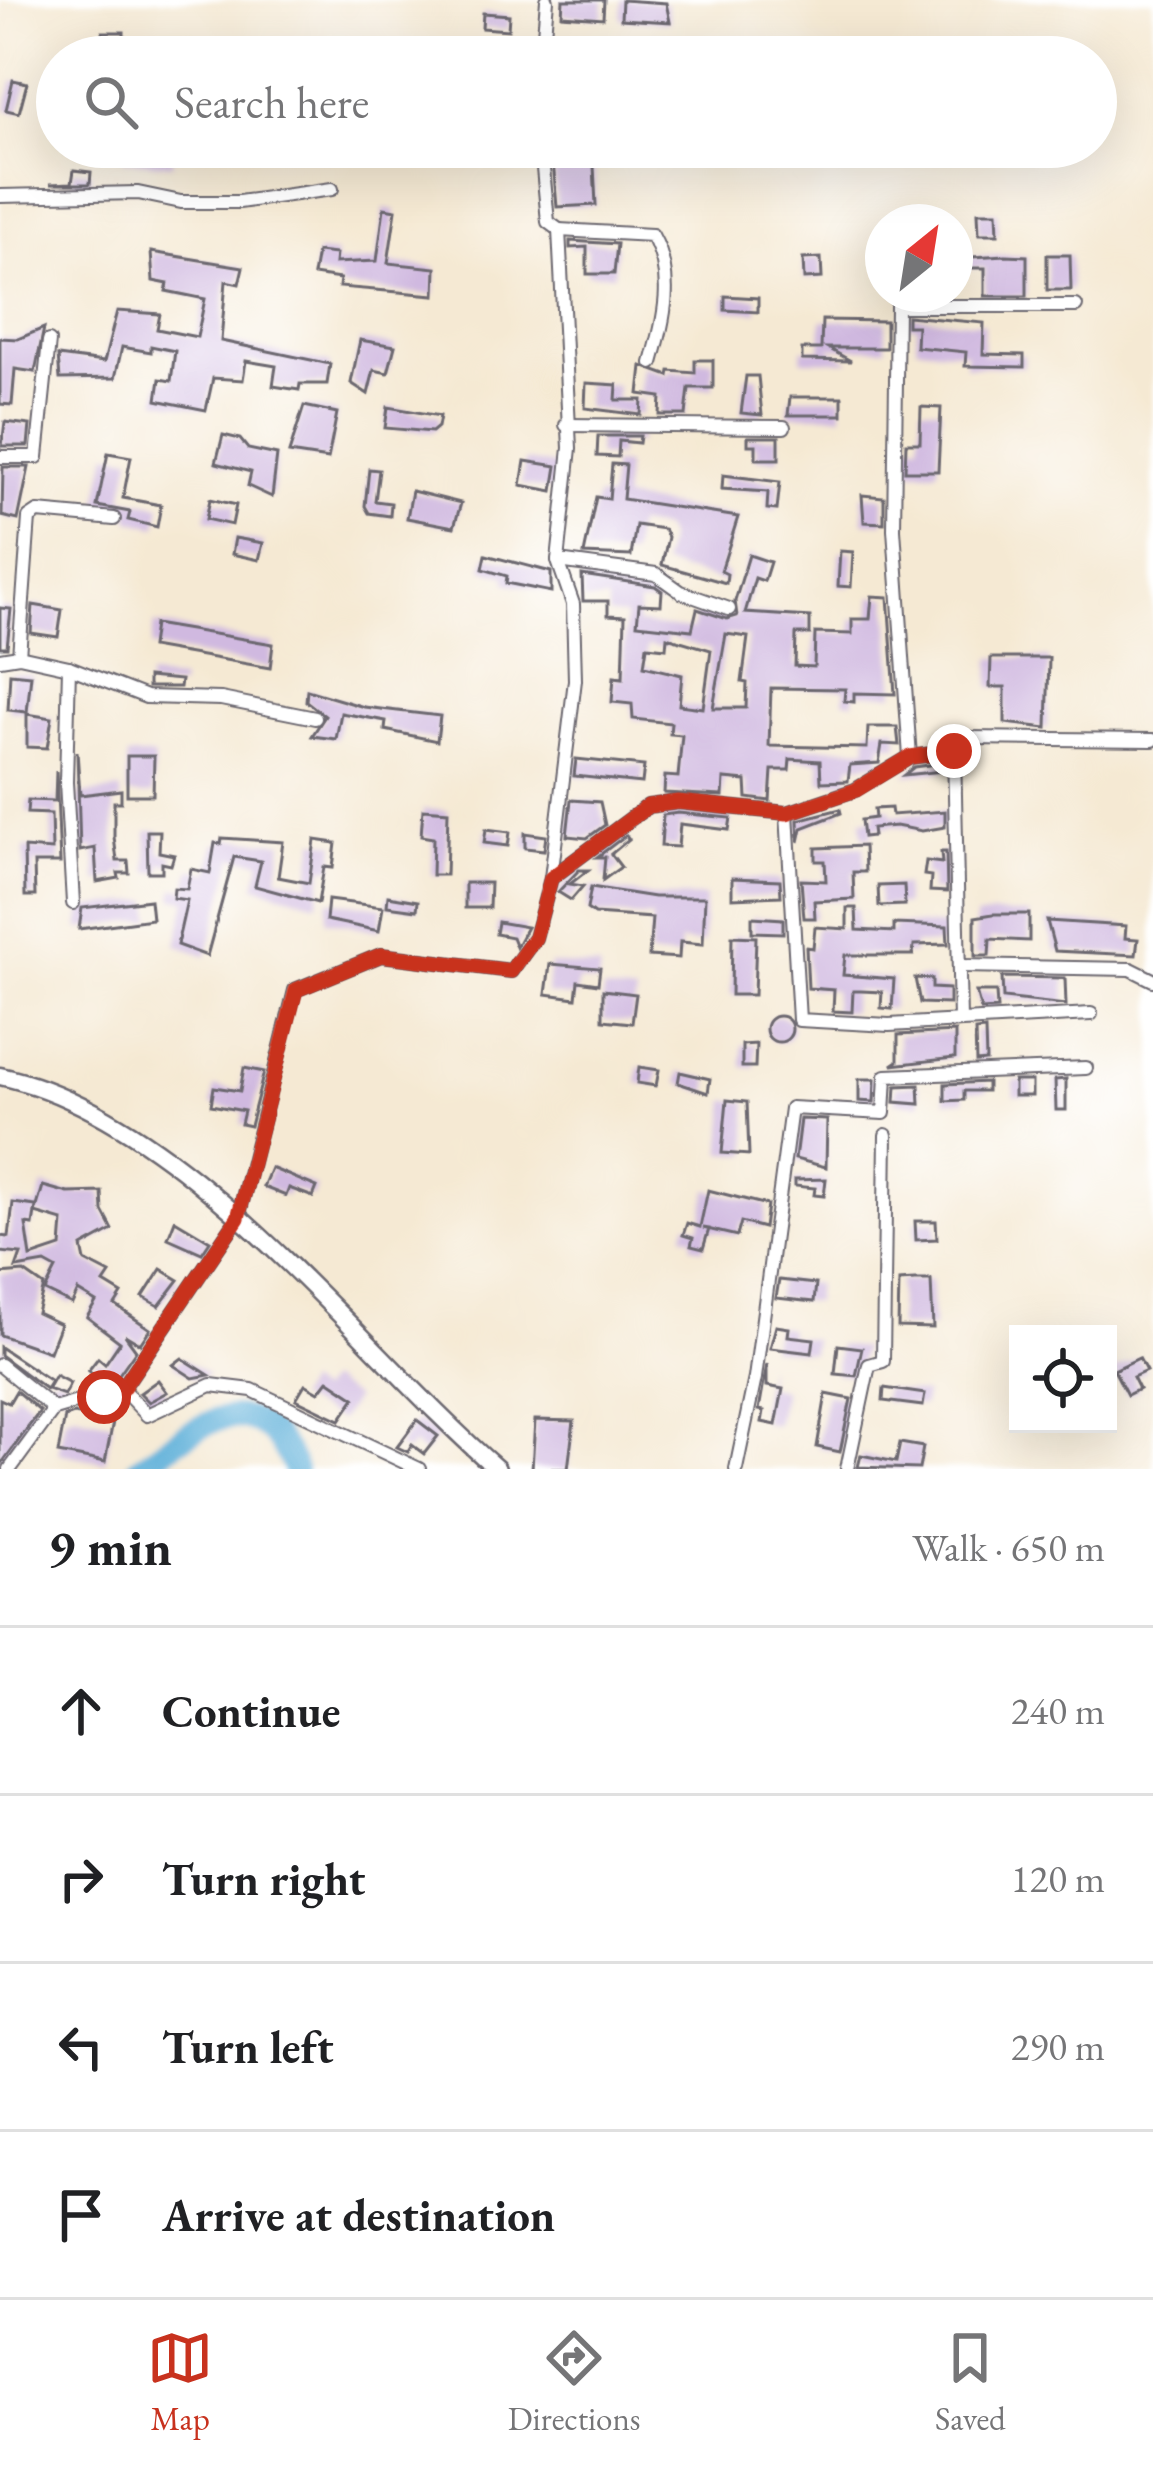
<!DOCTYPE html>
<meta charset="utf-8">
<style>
:root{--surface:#fff;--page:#f2f2f2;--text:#202124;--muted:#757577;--line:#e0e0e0;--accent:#c8321e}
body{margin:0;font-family:"EB Garamond",serif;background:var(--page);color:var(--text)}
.controls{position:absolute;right:36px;bottom:36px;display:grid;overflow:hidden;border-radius:0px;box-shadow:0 12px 48px #0002}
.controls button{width:108px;height:108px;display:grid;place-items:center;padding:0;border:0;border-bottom:3px solid var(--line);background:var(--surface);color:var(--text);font:60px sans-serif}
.compass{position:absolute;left:865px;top:204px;width:108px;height:108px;border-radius:50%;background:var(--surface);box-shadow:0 12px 48px #0002;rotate:30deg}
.stop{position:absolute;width:36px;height:36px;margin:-27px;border:9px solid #c8321e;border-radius:50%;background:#fff}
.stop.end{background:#c8321e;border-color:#fff;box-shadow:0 3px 12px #0008}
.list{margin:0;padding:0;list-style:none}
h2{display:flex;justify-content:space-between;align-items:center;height:156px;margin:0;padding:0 48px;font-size:51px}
h2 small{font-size:39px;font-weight:400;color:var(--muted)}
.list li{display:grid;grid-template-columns:78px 1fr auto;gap:36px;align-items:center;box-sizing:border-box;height:168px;padding:0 48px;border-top:3px solid var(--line)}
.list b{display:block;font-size:45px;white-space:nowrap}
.list em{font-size:39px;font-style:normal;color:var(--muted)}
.icon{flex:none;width:66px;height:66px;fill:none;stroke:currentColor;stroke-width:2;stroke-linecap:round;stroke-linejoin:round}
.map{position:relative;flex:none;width:1153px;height:1469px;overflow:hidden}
.search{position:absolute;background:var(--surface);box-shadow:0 12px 48px #0002;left:36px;right:36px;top:36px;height:132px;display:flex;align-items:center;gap:30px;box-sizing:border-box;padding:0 42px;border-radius:66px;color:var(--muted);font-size:45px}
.sheet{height:828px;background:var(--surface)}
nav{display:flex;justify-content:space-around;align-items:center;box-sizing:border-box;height:168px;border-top:3px solid var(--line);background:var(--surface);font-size:33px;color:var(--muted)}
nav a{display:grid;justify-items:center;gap:6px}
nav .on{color:var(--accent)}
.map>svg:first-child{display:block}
</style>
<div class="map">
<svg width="1153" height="1469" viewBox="0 0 1153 1469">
<rect width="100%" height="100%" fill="#fff"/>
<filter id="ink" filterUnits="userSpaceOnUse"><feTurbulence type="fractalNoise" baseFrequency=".00833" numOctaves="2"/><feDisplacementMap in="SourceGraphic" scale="24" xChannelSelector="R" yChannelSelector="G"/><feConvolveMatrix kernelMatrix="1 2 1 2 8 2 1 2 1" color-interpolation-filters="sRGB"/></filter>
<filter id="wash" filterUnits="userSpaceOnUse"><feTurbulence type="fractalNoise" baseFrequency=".004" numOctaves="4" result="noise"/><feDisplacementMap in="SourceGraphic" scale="48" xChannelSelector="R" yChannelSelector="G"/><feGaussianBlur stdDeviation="2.7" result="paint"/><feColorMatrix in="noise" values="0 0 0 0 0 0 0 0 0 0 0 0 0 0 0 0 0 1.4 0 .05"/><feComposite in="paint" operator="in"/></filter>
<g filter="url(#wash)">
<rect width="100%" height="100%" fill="#f5e9d3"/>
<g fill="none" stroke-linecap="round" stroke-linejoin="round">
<path stroke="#5eb0d9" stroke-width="24" d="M138,1469c58,-42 114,-92 157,0"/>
</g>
<g id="blocks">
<g fill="#d0b9e0" fill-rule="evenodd">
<polygon points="563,0 604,0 603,18 562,15"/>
<polygon points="622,0 666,3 670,22 621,19"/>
<polygon points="483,13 509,15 508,30 482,28"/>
<polygon points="103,32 124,32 124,51 103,48"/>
<polygon points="13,80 27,83 19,113 6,110"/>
<polygon points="124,147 174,147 172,165 123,160"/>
<polygon points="593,147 596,205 557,207 552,150"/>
<polygon points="74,170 91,172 90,184 50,184 72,183"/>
<polygon points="384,208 396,210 388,263 436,268 435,295 339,287 340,279 313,275 317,252 336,254 335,263 377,261"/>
<polygon points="978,212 997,212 998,234 979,234"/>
<polygon points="570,241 617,244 614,274 587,274 587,247 570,248"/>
<polygon points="151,252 243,267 239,284 226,281 221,341 330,364 327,384 300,384 299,390 273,386 276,366 246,361 243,380 213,378 206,410 171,403 157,400 160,379 171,381 175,351 151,346 151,352 122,347 115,378 60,379 58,356 104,362 117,311 160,314 157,329 197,337 205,299 166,291 168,284 153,281"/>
<polygon points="1006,255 1027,256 1027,296 985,296 985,268 955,268 955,258"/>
<polygon points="1047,255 1070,255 1071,290 1047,290"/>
<polygon points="821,258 822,278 804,279 803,259"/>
<polygon points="725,296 758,298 758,312 725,310"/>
<polygon points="907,316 984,323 983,354 1024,355 1024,367 965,366 966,352 916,347 917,326 907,326"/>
<polygon points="822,320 886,321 886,348 828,348 851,361 802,360 802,349 821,349"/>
<polygon points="44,328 35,372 15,369 12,405 0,404 0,338 18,339"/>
<polygon points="360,340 395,346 388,373 374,370 368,394 351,383"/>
<polygon points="695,360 713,360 713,388 689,388 686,415 660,415 661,397 639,394 642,366 669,376 670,371 695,373"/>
<polygon points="746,376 758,376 762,415 741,413"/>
<polygon points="586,383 617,385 616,400 642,400 641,415 585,408"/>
<polygon points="790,397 842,397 842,415 788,415"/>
<polygon points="304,406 337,413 328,459 289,453"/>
<polygon points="388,407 440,416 438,427 432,432 385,428"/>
<polygon points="921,407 941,408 938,471 905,471 906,443 920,443"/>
<polygon points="5,422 30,425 28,446 2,446"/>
<polygon points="223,435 240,439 248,449 277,455 272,497 248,486 251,472 216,463"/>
<polygon points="598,436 640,436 639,443 619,441 618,457 597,456"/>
<polygon points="748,437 779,437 779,459 756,459 756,445 748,445"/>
<polygon points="108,453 131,457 123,498 161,505 157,527 128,520 130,512 97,506"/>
<polygon points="525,461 557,466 553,491 521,485"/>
<polygon points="612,464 626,465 623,499 738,517 721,571 727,574 726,583 662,565 668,537 664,529 636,525 631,556 584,554 596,497 609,499"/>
<polygon points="3,467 29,467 18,520 2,516"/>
<polygon points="369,469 379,470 375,501 391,503 390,516 369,513 365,506"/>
<polygon points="723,475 780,482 777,510 767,509 768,492 722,489"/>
<polygon points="412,491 461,503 454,527 407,518"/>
<polygon points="862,495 884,497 884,523 864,522"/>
<polygon points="210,499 236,505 232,525 206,519"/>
<polygon points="235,538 263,543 259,560 232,554"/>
<polygon points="840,551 853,552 851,587 838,586"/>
<polygon points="486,555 551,572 551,592 506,583 507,576 483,569"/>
<path d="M749,555l21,7 -6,19 -9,-3 -10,35 65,4v17h-14l-1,32 19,1 1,-34 37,1v-15h18l2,-23 16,1 7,97 -41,-1v9l-10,-1 1,-12 -74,-1 -2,58 98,2 1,-21h29l2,18 -17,-1 -3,19 -29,2 -2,16 -27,1 -1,-21 -30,-2 -1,11h-17l-2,31 -23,-3 -1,-17 -22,-2 -1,17 -59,-3 1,-17 13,1 4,-42 -12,-1 1,-11 -38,-4 -1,-15 -20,-2 2,-25 9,1 2,-62 -17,-1v-14h-25l-1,-26 73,11 7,5 -1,14 -22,-1 -2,20 55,6 5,-21 30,10 10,-3 -2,-15zM726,634l22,3 -6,45 5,1 -1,25h-33zM667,637l44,13 -8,58 -24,-3 3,-30 -38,-9 3,-20 19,2z"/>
<polygon points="33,605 62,610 58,637 31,633"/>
<polygon points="0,608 11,609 7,647 0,647"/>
<polygon points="154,624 273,644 270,668 151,647"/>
<polygon points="991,658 1049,658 1047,728 1005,723 1005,687 990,687"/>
<polygon points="10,673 31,675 27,712 8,710"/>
<polygon points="148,677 181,680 180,687 148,687"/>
<polygon points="307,690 364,707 440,716 437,741 385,730 386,721 341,713 336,739 312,736 325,716 306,701"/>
<polygon points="27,714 52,718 47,748 27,747"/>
<polygon points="77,751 80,795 121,790 121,802 114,802 114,837 117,861 128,861 129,873 118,873 119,878 97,882 95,848 80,851"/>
<polygon points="127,756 154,756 153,795 127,795"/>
<polygon points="576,759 644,766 642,783 574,776"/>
<polygon points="944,763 944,771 904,775 914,767"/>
<polygon points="56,771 60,863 34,863 35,896 25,896 24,848 52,850 51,814 27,813 28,800 55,801"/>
<polygon points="571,800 600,802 605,825 587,838 567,836"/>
<polygon points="891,808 892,815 945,811 945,827 922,831 896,826 872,828 873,836 863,837 861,820 875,818 874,809"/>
<polygon points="423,809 448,811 446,875 432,875 433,838 421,836"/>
<polygon points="840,809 841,813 802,828 799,842 798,820"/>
<polygon points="678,813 731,818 729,830 680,824 678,847 661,846 663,815"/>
<polygon points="486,829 510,832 508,846 484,843"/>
<polygon points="147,831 160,831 159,852 174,855 171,865 162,863 162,872 148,872"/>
<polygon points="525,833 546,836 544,850 525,848"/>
<polygon points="626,835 629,839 611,854 621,867 603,880 605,857 597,857"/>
<polygon points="222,838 283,842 278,877 309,883 315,840 336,843 333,868 324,867 318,903 255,886 261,861 234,857 207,956 177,945 187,900 173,898 174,888 187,889 191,869 210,873 215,843 221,844"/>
<polygon points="864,846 865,872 853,872 854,899 814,901 815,918 804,918 801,880 826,881 825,861 816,861 816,848"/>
<polygon points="941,852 946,852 947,892 930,891 931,876 924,875 926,861 942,863"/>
<polygon points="579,870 588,870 570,884 583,886 571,900 558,892"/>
<polygon points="732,878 780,880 781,896 732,898"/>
<polygon points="465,883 490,883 489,908 465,908"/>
<polygon points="904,885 905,905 879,906 878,886"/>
<polygon points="591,887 654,897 705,897 703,944 680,942 679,958 649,956 652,918 594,914 587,909"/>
<polygon points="388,896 418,901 417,910 387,906"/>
<polygon points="150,900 152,919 79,929 82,908"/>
<polygon points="328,900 383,907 379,931 326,920"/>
<polygon points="847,908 856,908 857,930 894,932 894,924 947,926 948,944 914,945 913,955 845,955 843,975 894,979 892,1009 881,1008 882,992 861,991 853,991 852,1012 833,1011 834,990 808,988 806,947 813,948 815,927 847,929"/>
<polygon points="993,914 1029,914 1029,941 990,939 989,956 975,956 975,917"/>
<polygon points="752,917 783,919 783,933 752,932"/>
<polygon points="1047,921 1126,926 1125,938 1138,939 1136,955 1055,951"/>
<polygon points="498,922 527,927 516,947 512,937 496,934"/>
<polygon points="732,936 756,937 754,995 731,995"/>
<polygon points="550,964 600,968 598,984 578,981 576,998 546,994"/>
<polygon points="1002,977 1065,978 1066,1005 1003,998"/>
<polygon points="915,978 932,979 932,988 949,989 949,1004 920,1003"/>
<polygon points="603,990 636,994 632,1023 603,1020"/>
<polygon points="976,992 996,992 997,1009 981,1010"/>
<circle cx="779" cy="1029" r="13"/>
<polygon points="985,1030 986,1061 976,1062 975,1031"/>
<polygon points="955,1032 955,1058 892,1065 898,1061 898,1035"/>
<polygon points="756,1044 755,1067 742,1067 742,1045"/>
<polygon points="639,1067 659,1070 656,1086 637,1083"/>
<polygon points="244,1068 264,1072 250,1126 241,1124 244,1111 211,1105 214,1087 240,1091"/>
<polygon points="680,1072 710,1079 708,1093 678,1083"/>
<polygon points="859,1079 875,1079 874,1102 859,1101"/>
<polygon points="1066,1079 1066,1110 1056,1110 1055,1080"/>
<rect x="1014" y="1081" width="18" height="15"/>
<polygon points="987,1082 987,1091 964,1091 964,1100 945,1101 945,1084"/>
<polygon points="919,1085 920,1104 895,1102 896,1086"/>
<polygon points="727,1100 747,1102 749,1155 722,1153"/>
<polygon points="800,1119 827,1120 826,1167 795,1159"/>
<polygon points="271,1168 317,1187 313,1197 289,1188 286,1196 263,1187"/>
<polygon points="826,1179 824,1196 814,1195 815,1188 795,1186 795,1180"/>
<polygon points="43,1186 68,1193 102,1192 103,1211 113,1230 82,1247 85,1261 110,1274 104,1283 122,1294 115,1305 150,1329 140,1344 125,1335 136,1350 115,1380 104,1383 88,1371 98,1358 105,1364 120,1342 87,1317 96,1302 78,1291 72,1304 45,1291 56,1269 45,1263 16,1268 21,1254 0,1252 0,1236 9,1237 13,1203 36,1206 33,1225 26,1224 31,1257 61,1247 63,1221 35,1213"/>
<polygon points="708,1190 767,1205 764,1228 741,1222 737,1236 703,1228 709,1229 703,1249 691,1246 693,1238 683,1235 687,1223 700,1227"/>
<polygon points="175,1220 210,1241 202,1253 168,1238"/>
<polygon points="915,1221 936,1221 937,1239 916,1240"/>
<polygon points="161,1269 179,1280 159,1306 143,1297"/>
<polygon points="24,1272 44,1286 37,1313 60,1324 49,1352 0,1335 0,1274"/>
<polygon points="779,1280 816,1284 814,1302 776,1298"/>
<polygon points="915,1280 931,1280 933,1328 898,1327 899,1281"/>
<polygon points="776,1326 789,1328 788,1336 814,1339 812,1353 770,1348"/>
<polygon points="838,1345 862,1348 856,1376 835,1374"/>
<polygon points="0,1347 51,1381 46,1389 0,1355"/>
<polygon points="182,1358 209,1375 193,1378 173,1365"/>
<polygon points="1139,1358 1146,1371 1133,1377 1139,1389 1127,1395 1114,1370"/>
<polygon points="767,1364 767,1386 783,1389 776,1425 762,1422 764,1411 759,1410"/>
<polygon points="55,1375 70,1383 64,1395 47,1389"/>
<polygon points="158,1380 167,1392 149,1402 140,1393"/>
<polygon points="328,1380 355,1398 340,1420 296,1399 305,1384 319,1392"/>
<polygon points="884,1388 925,1394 923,1406 883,1401"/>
<polygon points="16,1391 40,1411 0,1466 0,1399 9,1403"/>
<polygon points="826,1394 851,1399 840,1452 817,1447"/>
<polygon points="74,1414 113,1422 105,1462 58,1453 65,1417"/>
<polygon points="417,1420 438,1436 424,1454 412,1445 408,1452 397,1447"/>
<polygon points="535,1420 574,1421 568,1469 532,1469"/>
<polygon points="900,1443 923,1447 919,1469 858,1467 861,1455 896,1462"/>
</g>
</g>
</g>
<g filter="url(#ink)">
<use href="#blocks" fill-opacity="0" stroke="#6c6870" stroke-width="3"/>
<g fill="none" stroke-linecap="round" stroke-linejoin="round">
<g stroke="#6c6870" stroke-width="16">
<g id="street">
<polyline points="542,57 547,0"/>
<polyline points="541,147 548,222 559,230 570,448 558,561 573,604 575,680 551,878"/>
<polyline points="0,196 138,193 181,202 239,202 332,189"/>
<path d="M559,230l93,5c24,42 12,84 0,128"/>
<polyline points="566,425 784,427"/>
<polyline points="0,457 37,457 49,341"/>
<polyline points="558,561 656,574 681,592 729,609"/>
<polyline points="19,656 29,518 38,512 114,519"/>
<polyline points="0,659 19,656 69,667 146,697 221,699 315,718"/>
<polyline points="69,667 66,782 73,903"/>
<polyline points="954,751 960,1020"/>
<polyline points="910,757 894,529 897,306 1076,306"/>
<polyline points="787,813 799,1020 889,1025 1091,1014"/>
<polyline points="960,966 1131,969 1153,980"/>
<polyline points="0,1365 54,1409"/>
<polyline points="122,1389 238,1218 295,990 381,955 511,971 535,938 551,878 648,806 678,802 787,813 855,790 910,757 954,751 967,738 1153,740"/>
<polyline points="10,1469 54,1409 122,1389 147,1415 211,1385 252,1390 419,1469"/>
<polyline points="736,1469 755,1378 791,1108 884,1113 886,1076 1086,1068"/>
<polyline points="847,1469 869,1365 883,1361 886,1135"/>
</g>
</g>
<g stroke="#6c6870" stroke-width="21">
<path id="secondary" d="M0,1076c186,40 355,269 497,393"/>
</g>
<use href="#street" stroke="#fff" stroke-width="12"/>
<use href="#secondary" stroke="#fff" stroke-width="16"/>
</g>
</g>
<g fill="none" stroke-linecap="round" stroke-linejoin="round" filter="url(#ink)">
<polyline stroke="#c8321e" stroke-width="15" points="104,1397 122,1389 238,1218 296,990 381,955 511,971 535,938 551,878 648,806 678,802 787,813 856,790 910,757 954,751"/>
</g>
</svg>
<div class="controls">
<button><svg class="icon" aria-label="locate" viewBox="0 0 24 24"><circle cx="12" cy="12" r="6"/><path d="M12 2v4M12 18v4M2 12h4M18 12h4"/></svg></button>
</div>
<svg class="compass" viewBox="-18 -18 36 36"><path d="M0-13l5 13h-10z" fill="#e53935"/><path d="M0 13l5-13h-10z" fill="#757577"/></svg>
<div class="stop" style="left:104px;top:1397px"></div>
<div class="stop end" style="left:954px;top:751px"></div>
<div class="search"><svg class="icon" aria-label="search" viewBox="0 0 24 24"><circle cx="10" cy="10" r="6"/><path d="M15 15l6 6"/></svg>Search here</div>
</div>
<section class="sheet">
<h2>9 min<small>Walk · 650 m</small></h2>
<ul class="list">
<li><svg class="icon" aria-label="ahead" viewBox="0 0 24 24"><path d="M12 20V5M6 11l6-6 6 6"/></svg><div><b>Continue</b></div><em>240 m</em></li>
<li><svg class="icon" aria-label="right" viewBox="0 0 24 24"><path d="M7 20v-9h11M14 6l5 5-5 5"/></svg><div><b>Turn right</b></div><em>120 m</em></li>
<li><svg class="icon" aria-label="left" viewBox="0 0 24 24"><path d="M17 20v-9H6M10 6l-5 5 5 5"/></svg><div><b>Turn left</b></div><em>290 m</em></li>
<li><svg class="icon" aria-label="arrive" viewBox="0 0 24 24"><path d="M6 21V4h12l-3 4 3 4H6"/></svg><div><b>Arrive at destination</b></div></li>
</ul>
</section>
<nav>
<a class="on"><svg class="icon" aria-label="map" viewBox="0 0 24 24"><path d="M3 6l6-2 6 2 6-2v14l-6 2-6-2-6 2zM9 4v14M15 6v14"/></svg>Map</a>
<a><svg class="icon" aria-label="directions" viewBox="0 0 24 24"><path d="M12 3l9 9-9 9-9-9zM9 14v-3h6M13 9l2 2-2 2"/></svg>Directions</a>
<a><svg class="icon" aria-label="saved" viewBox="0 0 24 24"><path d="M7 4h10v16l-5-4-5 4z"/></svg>Saved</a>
</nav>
